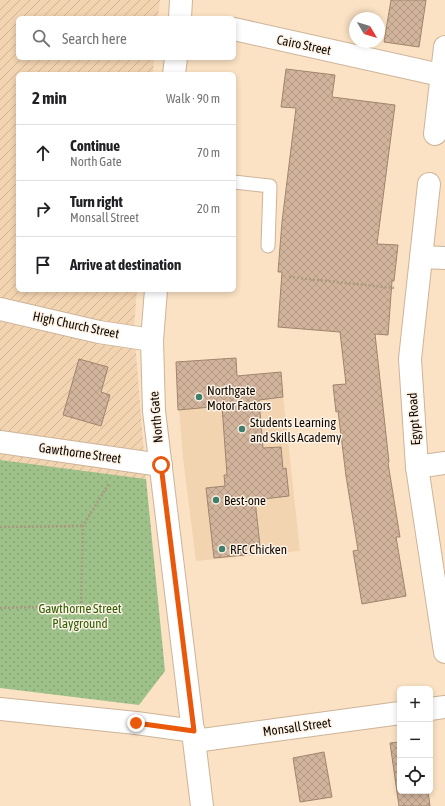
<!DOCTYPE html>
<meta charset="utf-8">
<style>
:root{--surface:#fff;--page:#f2f2f2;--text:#202124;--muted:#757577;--line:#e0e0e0}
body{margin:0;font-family:"Asap Condensed",sans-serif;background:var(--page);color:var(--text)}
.controls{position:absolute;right:12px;bottom:12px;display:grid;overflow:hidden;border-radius:6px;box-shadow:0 2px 6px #0003}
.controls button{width:36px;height:36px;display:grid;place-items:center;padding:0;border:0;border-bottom:1px solid var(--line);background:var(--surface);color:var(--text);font:20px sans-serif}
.compass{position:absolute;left:349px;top:12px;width:36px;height:36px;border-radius:50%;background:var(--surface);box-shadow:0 2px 6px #0003;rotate:128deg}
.stop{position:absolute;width:12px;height:12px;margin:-9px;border:3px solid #ea580c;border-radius:50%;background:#fff}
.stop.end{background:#ea580c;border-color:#fff;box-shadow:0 1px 4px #0008}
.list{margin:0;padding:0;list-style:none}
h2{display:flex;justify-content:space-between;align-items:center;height:52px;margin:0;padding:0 16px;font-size:17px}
h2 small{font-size:13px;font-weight:400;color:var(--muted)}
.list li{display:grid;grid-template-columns:26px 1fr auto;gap:12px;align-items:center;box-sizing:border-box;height:56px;padding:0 16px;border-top:1px solid var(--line)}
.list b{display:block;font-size:15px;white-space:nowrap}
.list p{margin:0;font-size:13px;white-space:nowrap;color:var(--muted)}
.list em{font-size:13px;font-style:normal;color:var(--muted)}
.icon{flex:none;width:22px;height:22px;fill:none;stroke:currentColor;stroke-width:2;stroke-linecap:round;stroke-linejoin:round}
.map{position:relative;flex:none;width:445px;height:806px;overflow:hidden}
.search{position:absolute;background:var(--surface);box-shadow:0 2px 6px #0003;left:16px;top:16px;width:220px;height:44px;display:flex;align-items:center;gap:10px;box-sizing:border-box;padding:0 14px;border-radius:6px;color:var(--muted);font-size:15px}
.panel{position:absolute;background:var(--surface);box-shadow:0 2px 6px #0003;left:16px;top:72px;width:220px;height:220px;border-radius:6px}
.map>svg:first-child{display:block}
</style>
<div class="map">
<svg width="445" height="806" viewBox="0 0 445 806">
<defs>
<pattern id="industrial-furrows" width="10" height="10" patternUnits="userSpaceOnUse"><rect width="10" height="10" fill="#f3d4b1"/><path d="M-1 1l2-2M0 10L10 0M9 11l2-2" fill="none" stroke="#cfb597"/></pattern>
<pattern id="park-dots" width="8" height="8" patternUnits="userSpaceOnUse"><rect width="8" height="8" fill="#9dc188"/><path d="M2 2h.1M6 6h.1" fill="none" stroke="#86a474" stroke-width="1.8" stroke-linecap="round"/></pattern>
<pattern id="building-cross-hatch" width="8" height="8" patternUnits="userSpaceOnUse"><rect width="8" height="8" fill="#d1b49b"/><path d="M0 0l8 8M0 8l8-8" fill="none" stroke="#b29984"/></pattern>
</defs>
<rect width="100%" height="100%" fill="#fbe2c4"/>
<polygon fill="#f3d4b1" points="281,377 300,551 196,561 183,458 177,383"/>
<polygon fill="url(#industrial-furrows)" points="0,0 160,0 158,18 18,18 18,58 154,58 153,74 18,74 18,290 137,290 134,328 146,479 0,461"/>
<polygon fill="url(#park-dots)" points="0,460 146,479 165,671 139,705 0,688"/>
<g fill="url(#building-cross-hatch)" stroke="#a0856d">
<polygon points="391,0 426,0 419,47 384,42"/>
<polygon points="286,69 335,75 332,97 395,105 377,244 398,245 394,281 392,281 388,335 375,334 389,462 388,463 400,537 396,537 406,596 362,604 353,551 358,550 346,476 338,411 336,412 333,385 346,384 340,332 278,327 282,272 278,272 282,222 296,108 281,107"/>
<polygon points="236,358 237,376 281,372 283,397 259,400 263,448 281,447 283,469 286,468 289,496 255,500 260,546 245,547 245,555 214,558 206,488 225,486 224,475 227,475 222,406 178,410 176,362"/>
<polygon points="79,359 108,367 101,392 110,395 101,426 63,415"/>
<polygon points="400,742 400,791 428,791 430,806 399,806 390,743"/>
<polygon points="324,752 332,797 300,802 293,758"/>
</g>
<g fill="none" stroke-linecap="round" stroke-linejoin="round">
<g stroke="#cdb498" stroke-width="15">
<polyline id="service" points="234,182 270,186 268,246"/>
</g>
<g stroke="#cdb498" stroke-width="24">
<g id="minor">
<polyline points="234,29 445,76"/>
<polyline points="435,134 445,47"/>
<polyline points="429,184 410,359 417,467 445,652"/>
<polyline points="421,257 445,258"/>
<polyline points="0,309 99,332 152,340"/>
<polyline points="0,442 161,465"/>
<polyline points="417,467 445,463"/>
<polyline points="0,709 136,723 194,731"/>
<polyline points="430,709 445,707"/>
<polyline points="195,741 400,713"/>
</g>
</g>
<g stroke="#cdb498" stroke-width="24">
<g id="tertiary">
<polyline points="180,18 181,0"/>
<polyline points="174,74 176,58"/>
<polyline points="156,290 152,340 154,411 202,806"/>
</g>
</g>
<g stroke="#ab9881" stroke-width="2.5" stroke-dasharray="2 2" stroke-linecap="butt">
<polyline points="289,277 394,288"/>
<polyline points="0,527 83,526"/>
<polyline points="0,608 81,606 83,526 109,483"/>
</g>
<use href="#service" stroke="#fff" stroke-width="13"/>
<use href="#minor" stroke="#fff" stroke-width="22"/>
<use href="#tertiary" stroke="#fff" stroke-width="22"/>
</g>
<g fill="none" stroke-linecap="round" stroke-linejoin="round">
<polyline stroke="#ea580c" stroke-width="5" points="136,723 194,731 161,465"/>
</g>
<g fill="#3f7e6b" stroke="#fcf2e6" stroke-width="1.5">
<circle cx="199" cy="397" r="4"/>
<circle cx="242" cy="429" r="4"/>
<circle cx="216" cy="500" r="4"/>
<circle cx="222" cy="549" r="4"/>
</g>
<g text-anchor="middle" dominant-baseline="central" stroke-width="3" stroke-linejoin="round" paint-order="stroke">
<g font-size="13" fill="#120a02" stroke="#fcf2e6">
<text transform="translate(304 45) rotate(12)">Cairo Street</text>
<text transform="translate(76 325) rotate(12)">High Church Street</text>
<text transform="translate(156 417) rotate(-95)">North Gate</text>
<text transform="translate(414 419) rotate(-94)">Egypt Road</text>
<text transform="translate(80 453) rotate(8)">Gawthorne Street</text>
<text transform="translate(297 727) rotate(-8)">Monsall Street</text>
</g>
<g font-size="13" fill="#120a02" stroke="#fcf2e6" text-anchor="start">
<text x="207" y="390">Northgate<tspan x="207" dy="15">Motor Factors</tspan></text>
<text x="250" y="422">Students Learning<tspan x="250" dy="15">and Skills Academy</tspan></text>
<text x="224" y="500">Best-one</text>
<text x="230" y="549">RFC Chicken</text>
</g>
<g font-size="13" fill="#305f02" stroke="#fcf2e6">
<text x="80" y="608">Gawthorne Street<tspan x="80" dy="15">Playground</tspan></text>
</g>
</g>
</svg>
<div class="controls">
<button>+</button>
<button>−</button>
<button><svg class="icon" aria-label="locate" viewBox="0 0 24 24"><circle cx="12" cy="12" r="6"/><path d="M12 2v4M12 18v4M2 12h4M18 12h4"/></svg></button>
</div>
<svg class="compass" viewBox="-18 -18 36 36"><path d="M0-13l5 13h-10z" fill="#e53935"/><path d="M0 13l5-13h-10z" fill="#757577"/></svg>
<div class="stop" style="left:161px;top:465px"></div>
<div class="stop end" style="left:136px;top:723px"></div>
<div class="search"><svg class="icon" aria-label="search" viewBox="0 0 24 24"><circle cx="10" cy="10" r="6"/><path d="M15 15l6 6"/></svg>Search here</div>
<section class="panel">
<h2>2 min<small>Walk · 90 m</small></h2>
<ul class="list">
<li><svg class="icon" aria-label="ahead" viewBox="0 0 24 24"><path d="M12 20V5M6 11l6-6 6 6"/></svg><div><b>Continue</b><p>North Gate</p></div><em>70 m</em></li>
<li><svg class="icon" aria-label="right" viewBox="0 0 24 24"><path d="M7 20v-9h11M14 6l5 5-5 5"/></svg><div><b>Turn right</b><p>Monsall Street</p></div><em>20 m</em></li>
<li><svg class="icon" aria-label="arrive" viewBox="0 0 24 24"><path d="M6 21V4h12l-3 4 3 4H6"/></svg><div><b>Arrive at destination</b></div></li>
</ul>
</section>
</div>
